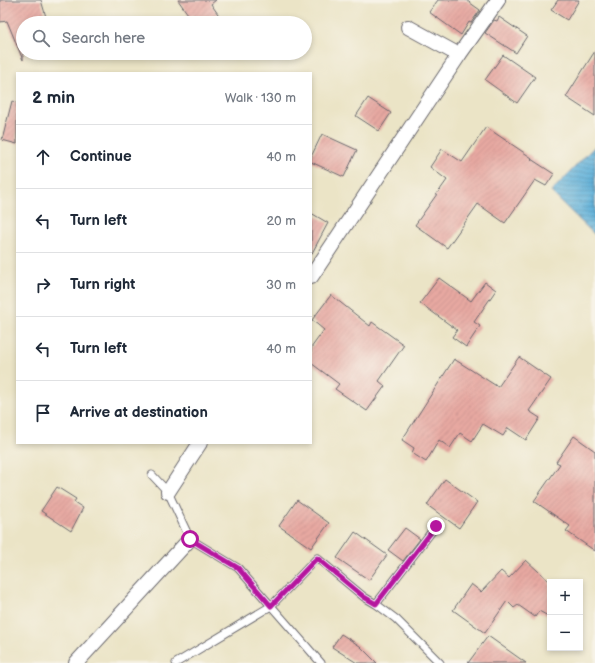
<!DOCTYPE html>
<meta charset="utf-8">
<style>
:root{--surface:#fff;--page:#f2f2f3;--text:#1f2937;--muted:#747a83;--line:#e0e1e3}
body{margin:0;font-family:"Balsamiq Sans",sans-serif;background:var(--page);color:var(--text)}
.controls{position:absolute;right:12px;bottom:12px;display:grid;overflow:hidden;border-radius:0px;box-shadow:0 2px 6px #0003}
.controls button{width:36px;height:36px;display:grid;place-items:center;padding:0;border:0;border-bottom:1px solid var(--line);background:var(--surface);color:var(--text);font:20px sans-serif}
.stop{position:absolute;width:12px;height:12px;margin:-9px;border:3px solid #b5179e;border-radius:50%;background:#fff}
.stop.end{background:#b5179e;border-color:#fff;box-shadow:0 1px 4px #0008}
.list{margin:0;padding:0;list-style:none}
h2{display:flex;justify-content:space-between;align-items:center;height:52px;margin:0;padding:0 16px;font-size:17px}
h2 small{font-size:13px;font-weight:400;color:var(--muted)}
.list li{display:grid;grid-template-columns:26px 1fr auto;gap:12px;align-items:center;box-sizing:border-box;height:64px;padding:0 16px;border-top:1px solid var(--line)}
.list b{display:block;font-size:15px;white-space:nowrap}
.list em{font-size:13px;font-style:normal;color:var(--muted)}
.icon{flex:none;width:22px;height:22px;fill:none;stroke:currentColor;stroke-width:2;stroke-linecap:round;stroke-linejoin:round}
.map{position:relative;flex:none;width:595px;height:663px;overflow:hidden}
.search{position:absolute;background:var(--surface);box-shadow:0 2px 6px #0003;left:16px;top:16px;width:296px;height:44px;display:flex;align-items:center;gap:10px;box-sizing:border-box;padding:0 14px;border-radius:22px;color:var(--muted);font-size:15px}
.panel{position:absolute;background:var(--surface);box-shadow:0 2px 6px #0003;left:16px;top:72px;width:296px;height:372px;border-radius:0px}
.map>svg:first-child{display:block}
</style>
<div class="map">
<svg width="595" height="663" viewBox="0 0 595 663">
<defs>
<pattern id="water-rules" width="6" height="5" patternUnits="userSpaceOnUse"><rect width="6" height="5" fill="#5fb1da"/><path d="M0 2.5h6" fill="none" stroke="#4e90b2"/></pattern>
<pattern id="building-hatch" width="6" height="6" patternUnits="userSpaceOnUse"><rect width="6" height="6" fill="#e7a8a1"/><path d="M-1 1l2-2M0 6l6-6M5 7l2-2" fill="none" stroke="#c6908c"/></pattern>
</defs>
<rect width="100%" height="100%" fill="#f7f3e8"/>
<filter id="ink" filterUnits="userSpaceOnUse"><feTurbulence type="fractalNoise" baseFrequency=".025" numOctaves="2"/><feDisplacementMap in="SourceGraphic" scale="8" xChannelSelector="R" yChannelSelector="G"/><feConvolveMatrix kernelMatrix="1 2 1 2 8 2 1 2 1" color-interpolation-filters="sRGB"/></filter>
<filter id="wash" filterUnits="userSpaceOnUse"><feTurbulence type="fractalNoise" baseFrequency=".012" numOctaves="4" result="noise"/><feDisplacementMap in="SourceGraphic" scale="16" xChannelSelector="R" yChannelSelector="G"/><feGaussianBlur stdDeviation="0.9" result="paint"/><feColorMatrix in="noise" values="0 0 0 0 0 0 0 0 0 0 0 0 0 0 0 0 0 1.4 0 .05"/><feComposite in="paint" operator="in"/></filter>
<g filter="url(#wash)">
<rect width="100%" height="100%" fill="#ebe4c6"/>
<polygon fill="url(#water-rules)" stroke="#406a8a" points="595,146 595,235 551,192"/>
<g id="blocks">
<g fill="url(#building-hatch)">
<polygon points="0,0 41,0 46,17 23,23 23,60 7,21 0,22"/>
<polygon points="178,0 216,0 211,4 220,17 212,23 199,23 194,15 190,17"/>
<polygon points="438,0 466,0 480,10 471,23 469,22 461,35 429,12"/>
<polygon points="558,0 579,0 567,20 551,10"/>
<polygon points="499,17 527,36 516,53 485,33 494,20 497,21"/>
<polygon points="595,51 595,116 566,97"/>
<polygon points="503,55 535,77 517,103 485,80"/>
<polygon points="368,98 391,113 379,131 356,116"/>
<polygon points="12,101 17,102 17,144 2,140"/>
<polygon points="486,127 532,158 531,159 554,174 546,186 535,180 505,223 478,204 447,248 415,225 447,180 430,167 442,149 462,162"/>
<polygon points="322,134 357,150 344,177 311,162 311,157"/>
<polygon points="311,213 328,223 311,255"/>
<polygon points="439,278 471,301 485,282 496,290 474,322 480,326 466,347 452,337 457,330 420,303"/>
<polygon points="331,295 370,326 372,322 404,345 379,381 385,386 367,411 335,389 339,384 311,363 311,348 324,330 312,320"/>
<polygon points="519,357 551,379 529,411 540,418 526,440 508,428 503,436 483,424 472,441 460,433 450,448 439,440 426,462 412,453 414,448 402,440 454,359 498,387"/>
<polygon points="574,436 595,451 595,551 566,531 570,526 534,501 560,464 556,462"/>
<polygon points="445,479 477,502 459,528 427,505"/>
<polygon points="57,487 76,499 74,502 83,508 71,531 41,511"/>
<polygon points="297,500 329,523 311,548 279,526"/>
<polygon points="405,528 420,539 403,561 388,550"/>
<polygon points="355,532 387,555 369,580 337,558"/>
<polygon points="526,560 550,582 550,617 539,611 535,617 518,605 514,608 507,601 485,633 453,610 471,584 481,592 501,571 509,578"/>
<polygon points="341,634 360,646 377,663 357,663 332,647"/>
<polygon points="488,636 526,663 468,663"/>
</g>
</g>
</g>
<g filter="url(#ink)">
<use href="#blocks" fill-opacity="0" stroke="#68666c" stroke-width="1"/>
<g fill="none" stroke-linecap="round" stroke-linejoin="round">
<g stroke="#68666c" stroke-width="9">
<g id="lane">
<polyline points="152,475 168,492 190,539 238,568 321,663"/>
<polyline points="376,604 436,526"/>
<polyline points="176,663 271,606 317,558 364,597 376,604 396,619 440,663"/>
</g>
</g>
<g stroke="#68666c" stroke-width="16">
<g id="street">
<polyline points="408,27 459,55"/>
<polyline points="311,277 459,55 498,0"/>
<polyline points="168,492 200,443"/>
<polyline points="76,663 190,539"/>
</g>
</g>
<use href="#lane" stroke="#fff" stroke-width="7"/>
<use href="#street" stroke="#fff" stroke-width="14"/>
</g>
</g>
<g fill="none" stroke-linecap="round" stroke-linejoin="round" filter="url(#ink)">
<polyline stroke="#b5179e" stroke-width="5" points="190,539 238,568 271,606 317,558 364,597 376,604 436,526"/>
</g>
</svg>
<div class="controls">
<button>+</button>
<button>−</button>
</div>
<div class="stop" style="left:190px;top:539px"></div>
<div class="stop end" style="left:436px;top:526px"></div>
<div class="search"><svg class="icon" aria-label="search" viewBox="0 0 24 24"><circle cx="10" cy="10" r="6"/><path d="M15 15l6 6"/></svg>Search here</div>
<section class="panel">
<h2>2 min<small>Walk · 130 m</small></h2>
<ul class="list">
<li><svg class="icon" aria-label="ahead" viewBox="0 0 24 24"><path d="M12 20V5M6 11l6-6 6 6"/></svg><div><b>Continue</b></div><em>40 m</em></li>
<li><svg class="icon" aria-label="left" viewBox="0 0 24 24"><path d="M17 20v-9H6M10 6l-5 5 5 5"/></svg><div><b>Turn left</b></div><em>20 m</em></li>
<li><svg class="icon" aria-label="right" viewBox="0 0 24 24"><path d="M7 20v-9h11M14 6l5 5-5 5"/></svg><div><b>Turn right</b></div><em>30 m</em></li>
<li><svg class="icon" aria-label="left" viewBox="0 0 24 24"><path d="M17 20v-9H6M10 6l-5 5 5 5"/></svg><div><b>Turn left</b></div><em>40 m</em></li>
<li><svg class="icon" aria-label="arrive" viewBox="0 0 24 24"><path d="M6 21V4h12l-3 4 3 4H6"/></svg><div><b>Arrive at destination</b></div></li>
</ul>
</section>
</div>
